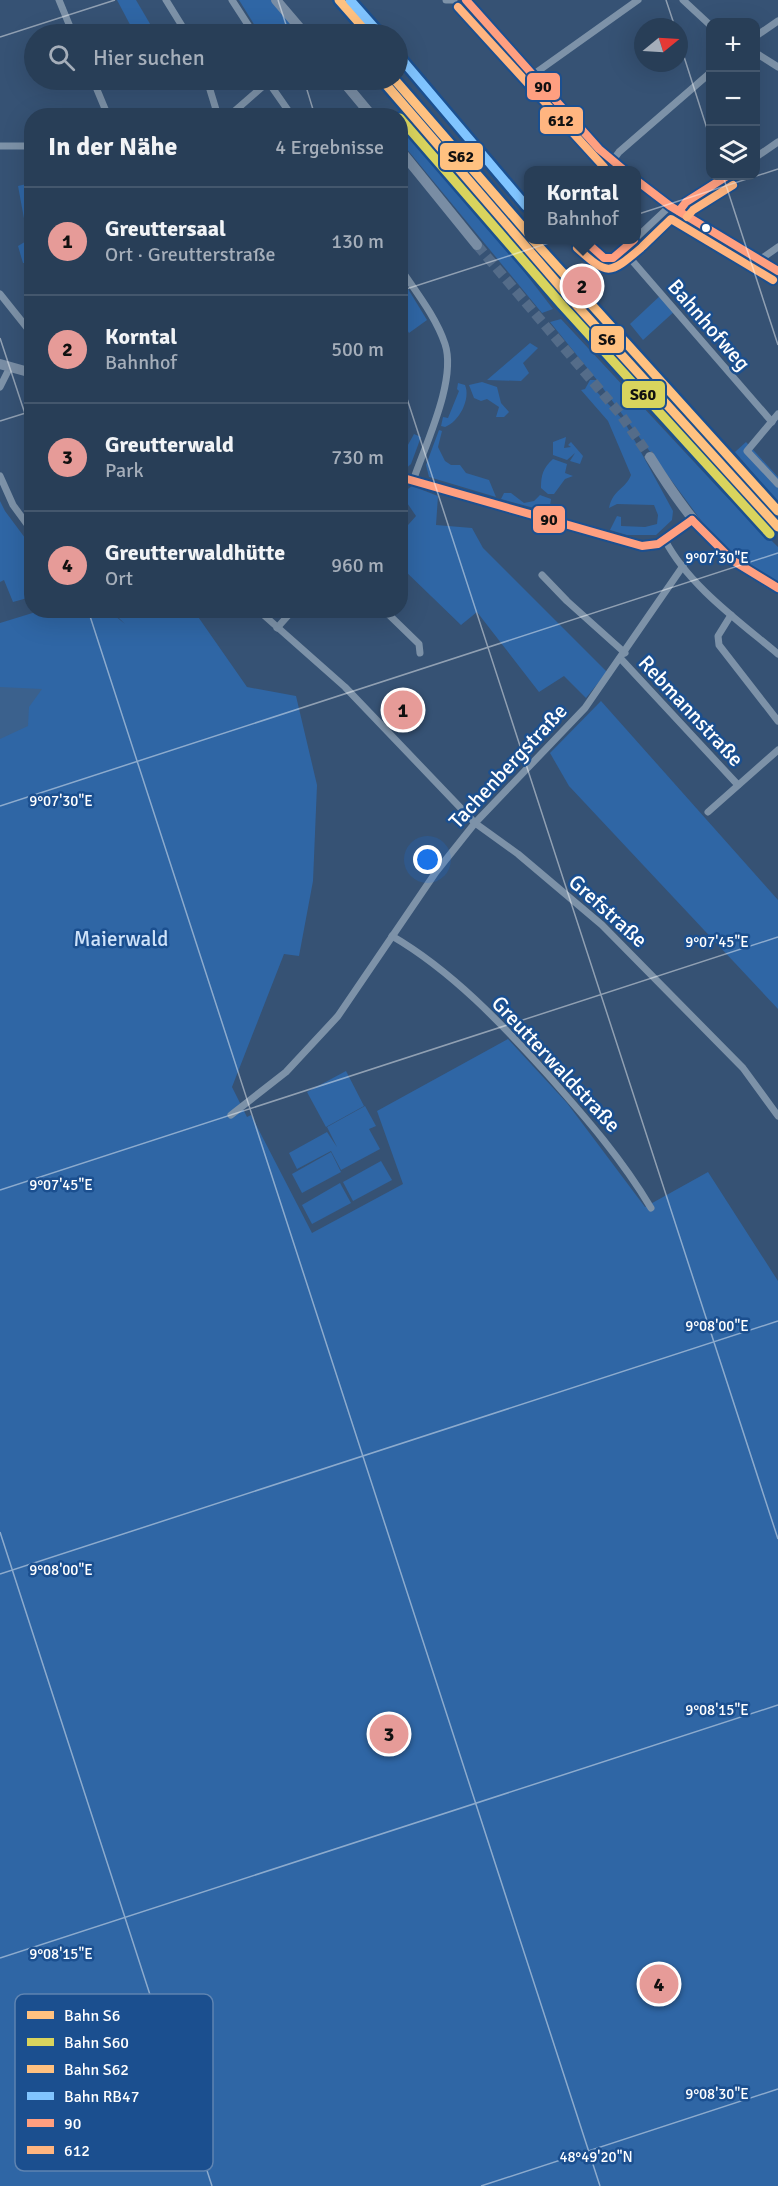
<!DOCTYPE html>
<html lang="de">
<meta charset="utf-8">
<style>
:root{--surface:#283e57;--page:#30455d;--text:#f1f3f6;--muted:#a5aeba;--line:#44576d;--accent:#e69b98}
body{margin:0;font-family:Signika,sans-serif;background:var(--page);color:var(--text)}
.controls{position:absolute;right:18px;top:18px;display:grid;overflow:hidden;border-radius:12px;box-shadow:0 6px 24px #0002}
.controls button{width:54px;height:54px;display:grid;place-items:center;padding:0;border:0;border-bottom:2px solid var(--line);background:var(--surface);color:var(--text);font:30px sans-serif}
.compass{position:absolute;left:634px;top:18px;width:54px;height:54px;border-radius:50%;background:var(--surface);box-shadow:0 6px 24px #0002;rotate:72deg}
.you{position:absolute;left:428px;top:860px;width:21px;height:21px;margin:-15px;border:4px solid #fff;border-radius:50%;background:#1a73e8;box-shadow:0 0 0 9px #1a73e833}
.badge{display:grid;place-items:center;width:39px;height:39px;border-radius:50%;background:var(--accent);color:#111;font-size:20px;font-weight:700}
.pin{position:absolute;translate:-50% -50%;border:3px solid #fff;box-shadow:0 2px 6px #0006}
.popup{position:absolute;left:524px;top:166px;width:117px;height:78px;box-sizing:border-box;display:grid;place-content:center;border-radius:12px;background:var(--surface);filter:drop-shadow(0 2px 4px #0005);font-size:20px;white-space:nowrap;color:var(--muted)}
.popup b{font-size:22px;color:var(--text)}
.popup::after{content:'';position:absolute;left:50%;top:100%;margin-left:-12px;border:12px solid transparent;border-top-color:var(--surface)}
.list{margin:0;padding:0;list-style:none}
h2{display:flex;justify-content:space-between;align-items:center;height:78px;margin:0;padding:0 24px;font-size:26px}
h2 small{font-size:20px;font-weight:400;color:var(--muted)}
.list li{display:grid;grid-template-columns:39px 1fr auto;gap:18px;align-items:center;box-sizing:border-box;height:108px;padding:0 24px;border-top:2px solid var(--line)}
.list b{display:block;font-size:22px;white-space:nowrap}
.list p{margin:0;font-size:20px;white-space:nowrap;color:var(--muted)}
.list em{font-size:20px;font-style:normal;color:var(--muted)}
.icon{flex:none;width:33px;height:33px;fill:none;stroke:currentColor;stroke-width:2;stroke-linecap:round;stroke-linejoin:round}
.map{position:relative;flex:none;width:778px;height:2186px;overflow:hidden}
.search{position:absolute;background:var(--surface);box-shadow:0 6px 24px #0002;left:24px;top:24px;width:384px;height:66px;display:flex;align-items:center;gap:15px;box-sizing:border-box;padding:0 21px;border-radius:33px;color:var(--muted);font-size:22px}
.panel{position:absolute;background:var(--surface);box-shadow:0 6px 24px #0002;left:24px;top:108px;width:384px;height:510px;border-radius:24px}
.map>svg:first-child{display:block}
</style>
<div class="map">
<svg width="778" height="2186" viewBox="0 0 778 2186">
<rect width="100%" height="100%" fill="#365274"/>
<g fill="#2f66a5">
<polygon points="117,0 136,0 156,34 135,34"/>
<polygon points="239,0 271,0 301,34 260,34"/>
<polygon points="400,122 468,199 553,309 542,313 401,142"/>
<polygon points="31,183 32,183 31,270 29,263 23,263 18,246 28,240 18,186"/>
<polygon points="405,284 427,320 409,333 401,320 401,287"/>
<polygon points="662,294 676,310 643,340 630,324"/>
<path d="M561,319l161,173 56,55v35l-47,-30 -25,-25 -107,-144 -2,9 27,29 49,90 -1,9 -16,15h-29l-17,-5 7,-14 4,1v9l24,1 12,-3 1,-9 -4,-10 -37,-1 -8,4c4,-19 16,-18 22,-33l-23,-54 -27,-31 4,-1 5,-9h7l-47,-58z"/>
<polygon points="530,343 538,348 523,363 529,373 521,381 487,380"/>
<polygon points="482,382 497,387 501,403 509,412 504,417 496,417 499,407 487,399 481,401 474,398 469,385"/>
<path d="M458,383l7,2c6,14 -6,37 -20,42l-4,-1 2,-9 5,1 11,-27 -2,-2z"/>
<polygon points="439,430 442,431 438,447 445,461 451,465 460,465 466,473 489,480 496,497 429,477 426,465"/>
<polygon points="414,434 421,437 411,464 403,471 401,469 401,451 404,452"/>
<polygon points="566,437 564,448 571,447 568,445 571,442 583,456 580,464 570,461 575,453 567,460 553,455 553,442"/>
<polygon points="746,442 778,477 778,502 735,452"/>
<path d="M553,459l14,5 -2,9 8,3 -8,3 -11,15h-6l-7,-6c0,-13 2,-20 12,-29z"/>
<polygon points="412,486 438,496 436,525 472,528 483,548 607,672 586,698 564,676 539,692 477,612 461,625 401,567 401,533 416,516 401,494"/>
<polygon points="504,493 511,493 524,503 534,501 540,495 551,499 549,512 501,499"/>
<polygon points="0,501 5,511 31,546 31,597 13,602 4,580 0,582"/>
<polygon points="39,611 109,611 125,624 112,611 194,611 247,687 296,696 317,785 313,881 299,956 284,954 232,1087 247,1117 251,1115 312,1233 403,1184 377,1111 508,1039 567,1103 645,1207 708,1172 778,1281 778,2186 0,2186 0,623"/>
<polygon points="601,701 778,900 778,1009 569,786 550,753"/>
<polygon points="346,1071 364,1106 326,1127 307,1092"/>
<polygon points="365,1106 376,1126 369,1129 380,1149 341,1170 331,1151 297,1169 289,1153 327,1132 337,1147 327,1127"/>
<polygon points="331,1152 341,1172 302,1193 292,1174"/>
<polygon points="381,1161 392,1180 353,1201 343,1182"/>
<polygon points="340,1183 351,1203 312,1224 302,1205"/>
</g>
<polygon fill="#3b618d" points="0,687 42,689 29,707 28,726 0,739"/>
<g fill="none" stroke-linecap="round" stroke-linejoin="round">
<polyline stroke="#546c89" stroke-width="10" stroke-dasharray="10 5" stroke-linecap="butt" points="477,245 621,415 650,457"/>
<g stroke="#7d92a8" stroke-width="7">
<polyline points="59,0 73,34"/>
<polyline points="166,0 187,34"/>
<polyline points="232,0 254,34"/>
<polyline points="446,0 454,0"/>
<polyline points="466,0 599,149 624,170"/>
<polyline points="683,0 710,25"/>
<polyline points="756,36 778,21"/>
<polyline points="756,53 778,67"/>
<polyline points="534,74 638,0"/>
<polyline points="93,80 108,116"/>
<polyline points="207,80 218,116"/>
<polyline points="269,83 292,116"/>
<polyline points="229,116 270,80"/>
<polyline points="0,146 32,146"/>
<polyline points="756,157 778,142"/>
<polyline points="606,170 619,152 710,73"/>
<polyline points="636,180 670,206 778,271"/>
<polyline points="679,211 686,202 727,176"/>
<polyline points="636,238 670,206"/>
<polyline points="584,240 604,258 613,258 634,240"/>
<polyline points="622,249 772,422"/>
<polyline points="761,259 778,247"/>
<path d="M400,268c16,24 36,49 45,76 12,36 -20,101 -32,137"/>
<polyline points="0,294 32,334"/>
<polyline points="0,387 10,367"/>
<polyline points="778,414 747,451 778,484"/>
<polyline points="0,476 13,505 32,531"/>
<path d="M665,540c23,45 75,82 113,114"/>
<polyline points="542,575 567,601 625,653"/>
<polyline points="258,610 345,687 475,823 518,854 602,925 743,1068 778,1116"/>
<polyline points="384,610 419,644 420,653"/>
<polyline points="731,615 718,636 719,645 778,721"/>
<polyline points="277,628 293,610"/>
<polyline points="621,659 738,785"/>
<polyline points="708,812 778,750"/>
<path d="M392,936c60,35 110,88 156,139 38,43 74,84 103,133"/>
<polyline points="231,1115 286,1072 338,1016 436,872 475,823 585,708 683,566"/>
</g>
<g stroke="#798da4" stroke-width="10">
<polyline points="276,0 305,34"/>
<polyline points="342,80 372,116"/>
<polyline points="400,150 477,245"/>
<polyline points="0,364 32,373"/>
<path d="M650,457c36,58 66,99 128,131"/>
<polyline points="400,477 642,546 658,544 692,520"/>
</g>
<polyline stroke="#7e92a7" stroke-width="2" stroke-dasharray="10 4.5" stroke-linecap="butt" points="526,206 528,208"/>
<g stroke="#1b4f8f" stroke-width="12">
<g id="bus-1">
<polyline points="466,0 599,149 624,170"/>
<polyline points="636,180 670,206 778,271"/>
<polyline points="679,211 686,202 727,176"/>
<polyline points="584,240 604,258 613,258 634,240"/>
<polyline points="400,477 642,546 658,544 692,520"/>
<polyline points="692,520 732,560 778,588"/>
</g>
</g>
<g stroke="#1b4f8f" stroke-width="12">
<g id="bus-2">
<polyline points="458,7 604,167"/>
<polyline points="687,217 693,210 733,185"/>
<polyline points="643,246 671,219 773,280"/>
<path d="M577,248c31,28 32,27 64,0"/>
</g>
</g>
<use href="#bus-1" stroke="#ff9f80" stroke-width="8"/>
<use href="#bus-2" stroke="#ffb580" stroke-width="8"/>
<g stroke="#1b4f8f" stroke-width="14">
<g id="rail-1">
<polyline points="339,0 369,34"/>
<polyline points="382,80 570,298 778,527"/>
</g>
</g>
<g stroke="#1b4f8f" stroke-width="14">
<polyline id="rail-2" points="400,118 562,305 770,534"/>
</g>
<g stroke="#1b4f8f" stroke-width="14">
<g id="rail-3">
<polyline points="395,80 528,233"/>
<polyline points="533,240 778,511"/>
</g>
</g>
<g stroke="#1b4f8f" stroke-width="14">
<g id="rail-4">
<polyline points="350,0 380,34"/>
<polyline points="398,55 526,206"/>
</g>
</g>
<use href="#rail-1" stroke="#ffc180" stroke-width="9"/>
<use href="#rail-2" stroke="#d9d45d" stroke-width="9"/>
<use href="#rail-3" stroke="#ffc180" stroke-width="9"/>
<use href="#rail-4" stroke="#80c4ff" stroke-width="9"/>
</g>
<path fill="none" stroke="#fff" stroke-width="1.5" stroke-opacity="0.45" d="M278,0l11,34M666,0l9,27M0,37l115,-37M679,41l31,97M304,80l11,36M723,176l55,169M400,291l378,-122M0,338l32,97M400,377l378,1162M0,421l32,-10M88,610l512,1576M0,806l778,-253M0,1190l778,-253M0,1532l212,654M0,1574l778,-253M0,1958l778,-253M481,2186l297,-97"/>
<circle fill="#fff" stroke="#1b4f8f" stroke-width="2" cx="706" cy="228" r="5"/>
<g text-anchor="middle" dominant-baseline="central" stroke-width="5" stroke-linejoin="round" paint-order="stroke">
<g font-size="21" fill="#fff" stroke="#1b4f8f">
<text transform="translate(709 325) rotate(49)">Bahnhofweg</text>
<text transform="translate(691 711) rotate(47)">Rebmannstraße</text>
<text transform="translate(508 766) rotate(-47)">Tachenbergstraße</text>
<text transform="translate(608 911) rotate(42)">Grefstraße</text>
<text transform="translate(556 1064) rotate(47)">Greutterwaldstraße</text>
</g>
<g font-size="21" fill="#cfe3fa" stroke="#1b4f8f">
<text x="121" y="939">Maierwald</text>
</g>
</g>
<rect x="15" y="1994" width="198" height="177" rx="9" fill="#1b4f8f" stroke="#5f84b1" stroke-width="1.5"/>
<rect x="27" y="2011" width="27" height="8" fill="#ffc180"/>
<rect x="27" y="2038" width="27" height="8" fill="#d9d45d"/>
<rect x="27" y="2065" width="27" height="8" fill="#ffc180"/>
<rect x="27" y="2092" width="27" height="8" fill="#80c4ff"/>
<rect x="27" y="2119" width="27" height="8" fill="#ff9f80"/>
<rect x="27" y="2146" width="27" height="8" fill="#ffb580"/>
<g font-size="16" fill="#fff">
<text x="64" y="2021">Bahn S6</text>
<text x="64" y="2048">Bahn S60</text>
<text x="64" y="2075">Bahn S62</text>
<text x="64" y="2102">Bahn RB47</text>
<text x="64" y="2129">90</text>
<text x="64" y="2156">612</text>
</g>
<g font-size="15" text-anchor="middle" fill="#fff" stroke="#1b4f8f" stroke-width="5" stroke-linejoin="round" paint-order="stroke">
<text x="717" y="563">9°07'30"E</text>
<text x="61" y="806">9°07'30"E</text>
<text x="717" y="947">9°07'45"E</text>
<text x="61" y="1190">9°07'45"E</text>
<text x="717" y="1331">9°08'00"E</text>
<text x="61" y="1575">9°08'00"E</text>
<text x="717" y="1715">9°08'15"E</text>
<text x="61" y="1959">9°08'15"E</text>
<text x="717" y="2099">9°08'30"E</text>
<text x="596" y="2162">48°49'20"N</text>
</g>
<g stroke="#1b4f8f" stroke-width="2">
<rect x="526" y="72" width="35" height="29" rx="6" fill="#ff9f80"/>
<rect x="539" y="106" width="45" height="29" rx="6" fill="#ffb580"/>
<rect x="439" y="142" width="45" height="29" rx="6" fill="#ffc180"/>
<rect x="590" y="325" width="35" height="29" rx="6" fill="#ffc180"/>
<rect x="621" y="380" width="45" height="29" rx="6" fill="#d9d45d"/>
<rect x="532" y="505" width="34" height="29" rx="6" fill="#ff9f80"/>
</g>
<g font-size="16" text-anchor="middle" font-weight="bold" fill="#111">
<text x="543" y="92">90</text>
<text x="561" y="126">612</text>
<text x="461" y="162">S62</text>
<text x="607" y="345">S6</text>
<text x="643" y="400">S60</text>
<text x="549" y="525">90</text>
</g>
</svg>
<div class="controls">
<button>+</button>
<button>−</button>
<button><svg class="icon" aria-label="layers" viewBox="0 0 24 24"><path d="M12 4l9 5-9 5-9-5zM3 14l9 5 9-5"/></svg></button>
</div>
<svg class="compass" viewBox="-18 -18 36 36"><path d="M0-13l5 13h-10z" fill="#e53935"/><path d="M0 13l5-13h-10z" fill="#a5aeba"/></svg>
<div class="you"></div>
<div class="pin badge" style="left:403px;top:710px">1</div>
<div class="pin badge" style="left:582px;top:286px">2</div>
<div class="popup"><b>Korntal</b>Bahnhof</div>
<div class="pin badge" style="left:389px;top:1734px">3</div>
<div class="pin badge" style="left:659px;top:1984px">4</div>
<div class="search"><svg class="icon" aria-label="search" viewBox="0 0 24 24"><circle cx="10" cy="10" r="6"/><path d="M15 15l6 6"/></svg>Hier suchen</div>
<section class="panel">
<h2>In der Nähe<small>4 Ergebnisse</small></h2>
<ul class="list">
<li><span class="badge">1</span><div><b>Greuttersaal</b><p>Ort · Greutterstraße</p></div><em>130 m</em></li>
<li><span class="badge">2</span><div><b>Korntal</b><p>Bahnhof</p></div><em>500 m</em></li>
<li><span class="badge">3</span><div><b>Greutterwald</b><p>Park</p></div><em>730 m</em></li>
<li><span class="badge">4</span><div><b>Greutterwaldhütte</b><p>Ort</p></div><em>960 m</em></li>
</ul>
</section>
</div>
